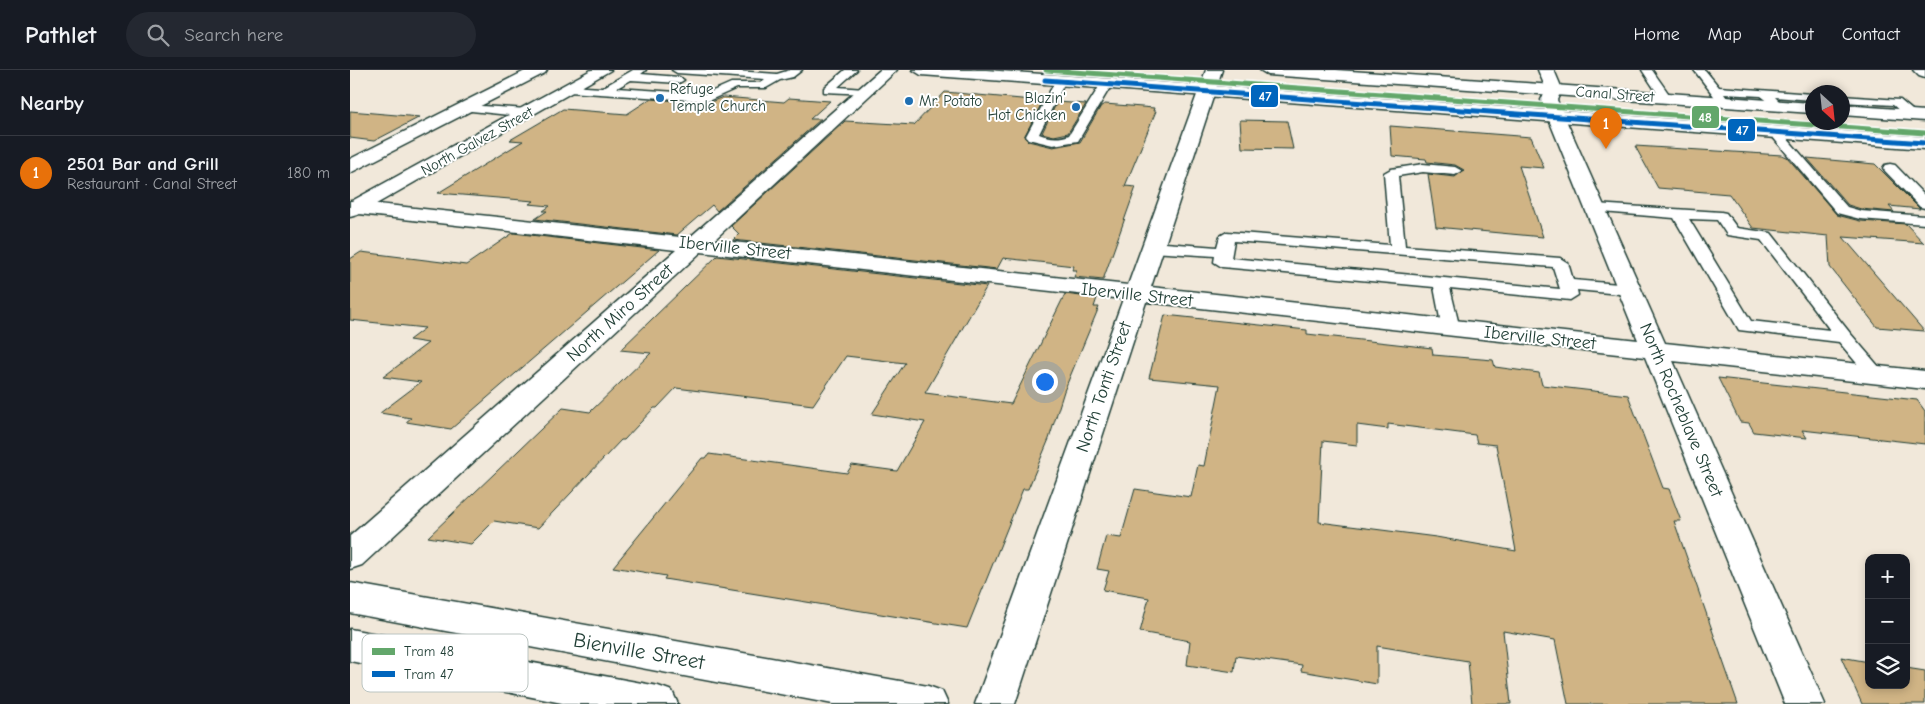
<!DOCTYPE html>
<meta charset="utf-8">
<style>
:root{--surface:#171b24;--page:#242831;--text:#f1f3f6;--muted:#9ea1a6;--line:#363941;--accent:#1f6fb2}
body{margin:0;font-family:"Comic Neue",sans-serif;background:var(--page);color:var(--text)}
.controls{position:absolute;right:15px;bottom:15px;display:grid;overflow:hidden;border-radius:10px;box-shadow:0 2px 8px #0003}
.controls button{width:45px;height:45px;display:grid;place-items:center;padding:0;border:0;border-bottom:1px solid var(--line);background:var(--surface);color:var(--text);font:25px sans-serif}
.compass{position:absolute;left:1455px;top:15px;width:45px;height:45px;border-radius:50%;background:var(--surface);box-shadow:0 2px 8px #0003;rotate:153deg}
.you{position:absolute;left:694px;top:311px;width:18px;height:18px;margin:-12px;border:4px solid #fff;border-radius:50%;background:#1a73e8;box-shadow:0 0 0 8px #1a73e833}
.badge{display:grid;place-items:center;width:32px;height:32px;border-radius:50%;background:var(--accent);color:#fff;font-size:16px;font-weight:700}
.pin{position:absolute;translate:-50% -41px;filter:drop-shadow(0 1px 2px #0008)}
.pin::after{content:'';position:absolute;top:26px;width:18px;height:15px;background:inherit;clip-path:polygon(0 0,100% 0,50% 100%)}
.list{margin:0;padding:0;list-style:none}
h2{display:flex;justify-content:space-between;align-items:center;height:65px;margin:0;padding:0 20px;font-size:21px}
h2 small{font-size:16px;font-weight:400;color:var(--muted)}
.list li{display:grid;grid-template-columns:32px 1fr auto;gap:15px;align-items:center;box-sizing:border-box;height:75px;padding:0 20px;border-top:1px solid var(--line)}
.list b{display:block;font-size:19px;white-space:nowrap}
.list p{margin:0;font-size:16px;white-space:nowrap;color:var(--muted)}
.list em{font-size:16px;font-style:normal;color:var(--muted)}
.icon{flex:none;width:28px;height:28px;fill:none;stroke:currentColor;stroke-width:2;stroke-linecap:round;stroke-linejoin:round}
.map{position:relative;flex:none;width:1575px;height:634px;overflow:hidden}
header{display:flex;align-items:center;gap:30px;box-sizing:border-box;height:70px;padding:0 25px;background:var(--surface);border-bottom:1px solid var(--line)}
header strong{font-size:24px}
nav{display:flex;gap:28px;margin-inline-start:auto;font-size:18px}
.search{width:350px;height:45px;background:var(--page);display:flex;align-items:center;gap:12px;box-sizing:border-box;padding:0 18px;border-radius:28px;color:var(--muted);font-size:19px}
main{display:flex}
aside{flex:1;background:var(--surface)}
.map>svg:first-child{display:block}
</style>
<header>
<strong>Pathlet</strong>
<div class="search"><svg class="icon" aria-label="search" viewBox="0 0 24 24"><circle cx="10" cy="10" r="6"/><path d="M15 15l6 6"/></svg>Search here</div>
<nav><a>Home</a><a>Map</a><a>About</a><a>Contact</a></nav>
</header>
<main>
<aside>
<h2>Nearby<small></small></h2>
<ul class="list">
<li><span class="badge" style="background:#e8710a">1</span><div><b>2501 Bar and Grill</b><p>Restaurant · Canal Street</p></div><em>180 m</em></li>
</ul>
</aside>
<div class="map">
<svg width="1575" height="634" viewBox="0 0 1575 634">
<rect width="100%" height="100%" fill="#f1e8da"/>
<filter id="ink" filterUnits="userSpaceOnUse"><feTurbulence type="fractalNoise" baseFrequency=".02" numOctaves="2"/><feDisplacementMap in="SourceGraphic" scale="10" xChannelSelector="R" yChannelSelector="G"/><feConvolveMatrix kernelMatrix="1 2 1 2 8 2 1 2 1" color-interpolation-filters="sRGB"/></filter>
<g filter="url(#ink)">
<g fill="#d0b485" stroke="#1f3d34" fill-rule="evenodd">
<polygon points="595,22 693,31 674,67 678,71 703,77 730,72 751,36 755,34 804,38 803,41 806,41 775,116 786,117 753,210 724,207 727,200 722,200 724,196 653,188 647,199 383,170 389,164 381,156 495,51 564,55"/>
<polygon points="373,27 434,32 439,28 480,31 460,49 471,49 367,141 362,135 327,165 185,149 197,141 193,141 200,136 179,134 184,131 88,123 173,71 160,70 213,39 277,44 300,29 358,33"/>
<polygon points="707,32 736,34 718,63 704,66 692,63"/>
<polygon points="0,41 70,47 24,71 0,68"/>
<polygon points="890,50 937,51 943,79 892,78"/>
<polygon points="1040,56 1181,67 1194,98 1169,96 1193,167 1086,157 1078,104 1105,107 1114,100 1105,95 1077,92 1076,89 1042,86"/>
<polygon points="1285,76 1432,85 1437,87 1487,145 1510,151 1556,154 1574,173 1493,167 1574,261 1527,257 1480,197 1478,166 1403,158 1379,124 1308,118"/>
<polygon points="1457,88 1525,94 1570,139 1539,136 1544,142 1511,139 1498,135"/>
<polygon points="163,163 309,180 101,359 56,352 61,348 30,343 71,312 33,307 78,273 59,270 75,258 0,250 0,189 11,182 116,195"/>
<polygon points="367,186 637,216 575,323 661,334 715,224 747,228 744,237 749,237 714,321 699,369 678,419 673,419 617,558 314,509 316,506 263,497 352,388 356,388 359,384 497,403 502,395 547,401 575,352 522,344 555,293 496,286 463,335 326,318 307,338 304,338 274,370 271,370 188,458 144,451 121,474 78,467 213,338 240,342 301,283 270,280"/>
<path d="M815,245l142,15v4l125,14 1,7 60,5 2,7 44,6 3,12 86,10 35,93 6,1 12,32h-7l64,183h-170l-13,-64 -52,-9 8,73h-39l-4,-43 -91,-15v38l-76,-13 1,-6 -66,-9 -2,16 -47,-7 3,-24 -50,-9 9,-34 -46,-8 6,-19 -12,-2 9,-33 15,2 14,-49 56,8 7,-32 6,1 16,-81 -71,-7zM1038,354l87,11 2,8 19,2 20,106 -80,-14 -117,-15 4,-81 34,4v-20l31,4z"/>
<polygon points="1368,308 1567,330 1575,341 1575,374 1452,360 1457,368 1404,362 1399,353 1390,352"/>
<polygon points="1491,587 1519,592 1519,615 1556,615 1556,598 1575,601 1575,634 1512,634"/>
</g>
<g fill="none" stroke-linecap="round" stroke-linejoin="round">
<g stroke="#1f3d34" stroke-width="3">
<g id="service">
<polygon points="283,0 296,0 291,4 329,7 334,10 329,13 281,10 267,18 356,24 381,13 410,13 415,9 327,3 322,0 373,0 427,4 440,0 452,0 443,7 430,10 416,18 387,18 358,31 219,22 213,19 219,16 252,18"/>
<polygon points="495,0 507,0 488,17 514,19 520,22 518,24 474,22 474,18"/>
<polygon points="1292,0 1302,0 1321,27 1319,29 1311,29"/>
<polygon points="1344,0 1355,0 1369,17 1462,24 1462,30 1425,27 1433,35 1427,38 1411,26 1374,24 1380,32 1378,34 1370,34"/>
<path d="M711,7l5,3 -27,54c10,4 20,5 30,1l33,-53 4,-1 6,3 -34,57 -25,4 -25,-6 -2,-3 30,-56z"/>
<polygon points="1492,26 1550,30 1568,45 1566,48 1558,48 1543,35 1492,32"/>
<polygon points="116,35 177,39 183,43 177,47 112,40 112,36"/>
<polygon points="1425,58 1429,59 1497,137 1511,141 1575,146 1575,154 1510,149 1487,143 1421,65 1419,62 1421,59"/>
<path d="M1073,94l32,3 7,4 -7,4 -32,-3 -25,4 7,70 155,12 8,5 5,17 57,5 8,5 -8,5 -53,-5 1,5 -8,5 -120,-12 10,41 -3,4h-12l-3,-4 -8,-42 -212,-20 -8,-5 1,-6 -63,-4 -8,-5 8,-5 65,5 3,-11 7,-4 163,13 -6,-72 7,-4zM884,171l319,26 7,22 -329,-31z"/>
<polygon points="1540,94 1545,95 1575,126 1575,138 1570,137 1535,101 1533,98 1535,95"/>
<path d="M1245,134l126,8 5,1 11,15 34,5 79,100 36,42 -2,4h-14l-31,-37 -100,-12 -65,-112 -84,-7 -2,-3 2,-3zM1339,149l28,1 10,15 34,5 69,90 -79,-9z"/>
</g>
</g>
<g stroke="#1f3d34" stroke-width="3">
<g id="minor">
<polygon points="530,0 547,0 364,170 778,215 856,0 872,0 801,217 1288,270 1191,30 1196,19 1188,0 1204,0 1212,19 1207,30 1315,273 1575,301 1575,319 1323,291 1475,634 1435,634 1295,287 796,232 665,634 625,634 773,229 351,182 12,495 0,499 0,466 326,180 0,143 0,131 339,168"/>
<polygon points="1563,0 1575,0 1575,8 1569,6"/>
</g>
</g>
<g stroke="#1f3d34" stroke-width="3">
<g id="tertiary">
<polygon points="177,0 197,0 195,3 0,103 0,89"/>
<polygon points="241,0 261,0 7,145 0,147 0,132"/>
<polygon points="0,513 578,616 592,621 598,634 483,634 0,543"/>
<polygon points="0,559 308,616 322,621 328,634 217,634 0,591"/>
</g>
</g>
<g stroke="#1f3d34" stroke-width="3">
<g id="primary">
<polygon points="563,0 636,0 1575,67 1575,79 571,5"/>
<polygon points="910,0 986,0 1462,33 1462,43 918,5"/>
<polygon points="1492,35 1575,41 1575,51 1492,45"/>
</g>
</g>
<use href="#service" fill="#fff" fill-rule="evenodd"/>
<use href="#minor" fill="#fff" fill-rule="evenodd"/>
<use href="#tertiary" fill="#fff" fill-rule="evenodd"/>
<use href="#primary" fill="#fff" fill-rule="evenodd"/>
<g stroke="#fff" stroke-width="8">
<polyline id="tram-1" points="696,0 1575,63"/>
</g>
<g stroke="#fff" stroke-width="8">
<polyline id="tram-2" points="695,10 1574,73"/>
</g>
<use href="#tram-1" stroke="#63a76b" stroke-width="5"/>
<use href="#tram-2" stroke="#0065bd" stroke-width="5"/>
</g>
</g>
<g fill="#1f6fb2" stroke="#fff" stroke-width="2">
<circle cx="310" cy="28" r="5"/>
<circle cx="559" cy="31" r="5"/>
<circle cx="726" cy="37" r="5"/>
</g>
<g text-anchor="middle" dominant-baseline="central" stroke-width="4" stroke-linejoin="round" paint-order="stroke">
<g font-size="15" fill="#1f3d34" stroke="#fff" text-anchor="start">
<text x="320" y="19">Refuge<tspan x="320" dy="17">Temple Church</tspan></text>
<text x="716" y="28" text-anchor="end">Blazin'<tspan x="716" dy="17">Hot Chicken</tspan></text>
<text x="569" y="31">Mr. Potato</text>
</g>
<g font-size="15" fill="#1f3d34" stroke="#fff">
<text transform="translate(1265 24) rotate(4)">Canal Street</text>
<text transform="translate(127 71) rotate(-29)">North Galvez Street</text>
</g>
<g font-size="18" fill="#1f3d34" stroke="#fff">
<text transform="translate(385 178) rotate(6)">Iberville Street</text>
<text transform="translate(787 225) rotate(6)">Iberville Street</text>
<text transform="translate(270 243) rotate(-42)">North Miro Street</text>
<text transform="translate(1190 268) rotate(6)">Iberville Street</text>
<text transform="translate(754 317) rotate(-71)">North Tonti Street</text>
<text transform="translate(1331 340) rotate(67)">North Rocheblave Street</text>
</g>
<g font-size="21" fill="#1f3d34" stroke="#fff">
<text transform="translate(289 581) rotate(10)">Bienville Street</text>
</g>
</g>
<rect x="12" y="564" width="166" height="58" rx="8" fill="#fff" stroke="#bcc5c2" stroke-width="1"/>
<rect x="22" y="578" width="23" height="7" fill="#63a76b"/>
<rect x="22" y="601" width="23" height="6" fill="#0065bd"/>
<g font-size="14" fill="#1f3d34">
<text x="54" y="586">Tram 48</text>
<text x="54" y="609">Tram 47</text>
</g>
<g stroke="#fff" stroke-width="2">
<rect x="900" y="14" width="29" height="24" rx="5" fill="#0065bd"/>
<rect x="1341" y="35" width="29" height="24" rx="5" fill="#63a76b"/>
<rect x="1377" y="48" width="29" height="24" rx="5" fill="#0065bd"/>
</g>
<g font-size="14" text-anchor="middle" font-weight="bold" fill="#fff">
<text x="915" y="31">47</text>
<text x="1355" y="52">48</text>
<text x="1392" y="65">47</text>
</g>
</svg>
<div class="controls">
<button>+</button>
<button>−</button>
<button><svg class="icon" aria-label="layers" viewBox="0 0 24 24"><path d="M12 4l9 5-9 5-9-5zM3 14l9 5 9-5"/></svg></button>
</div>
<svg class="compass" viewBox="-18 -18 36 36"><path d="M0-13l5 13h-10z" fill="#e53935"/><path d="M0 13l5-13h-10z" fill="#9ea1a6"/></svg>
<div class="you"></div>
<div class="pin badge" style="left:1256px;top:79px;background:#e8710a">1</div>
</div>
</main>
